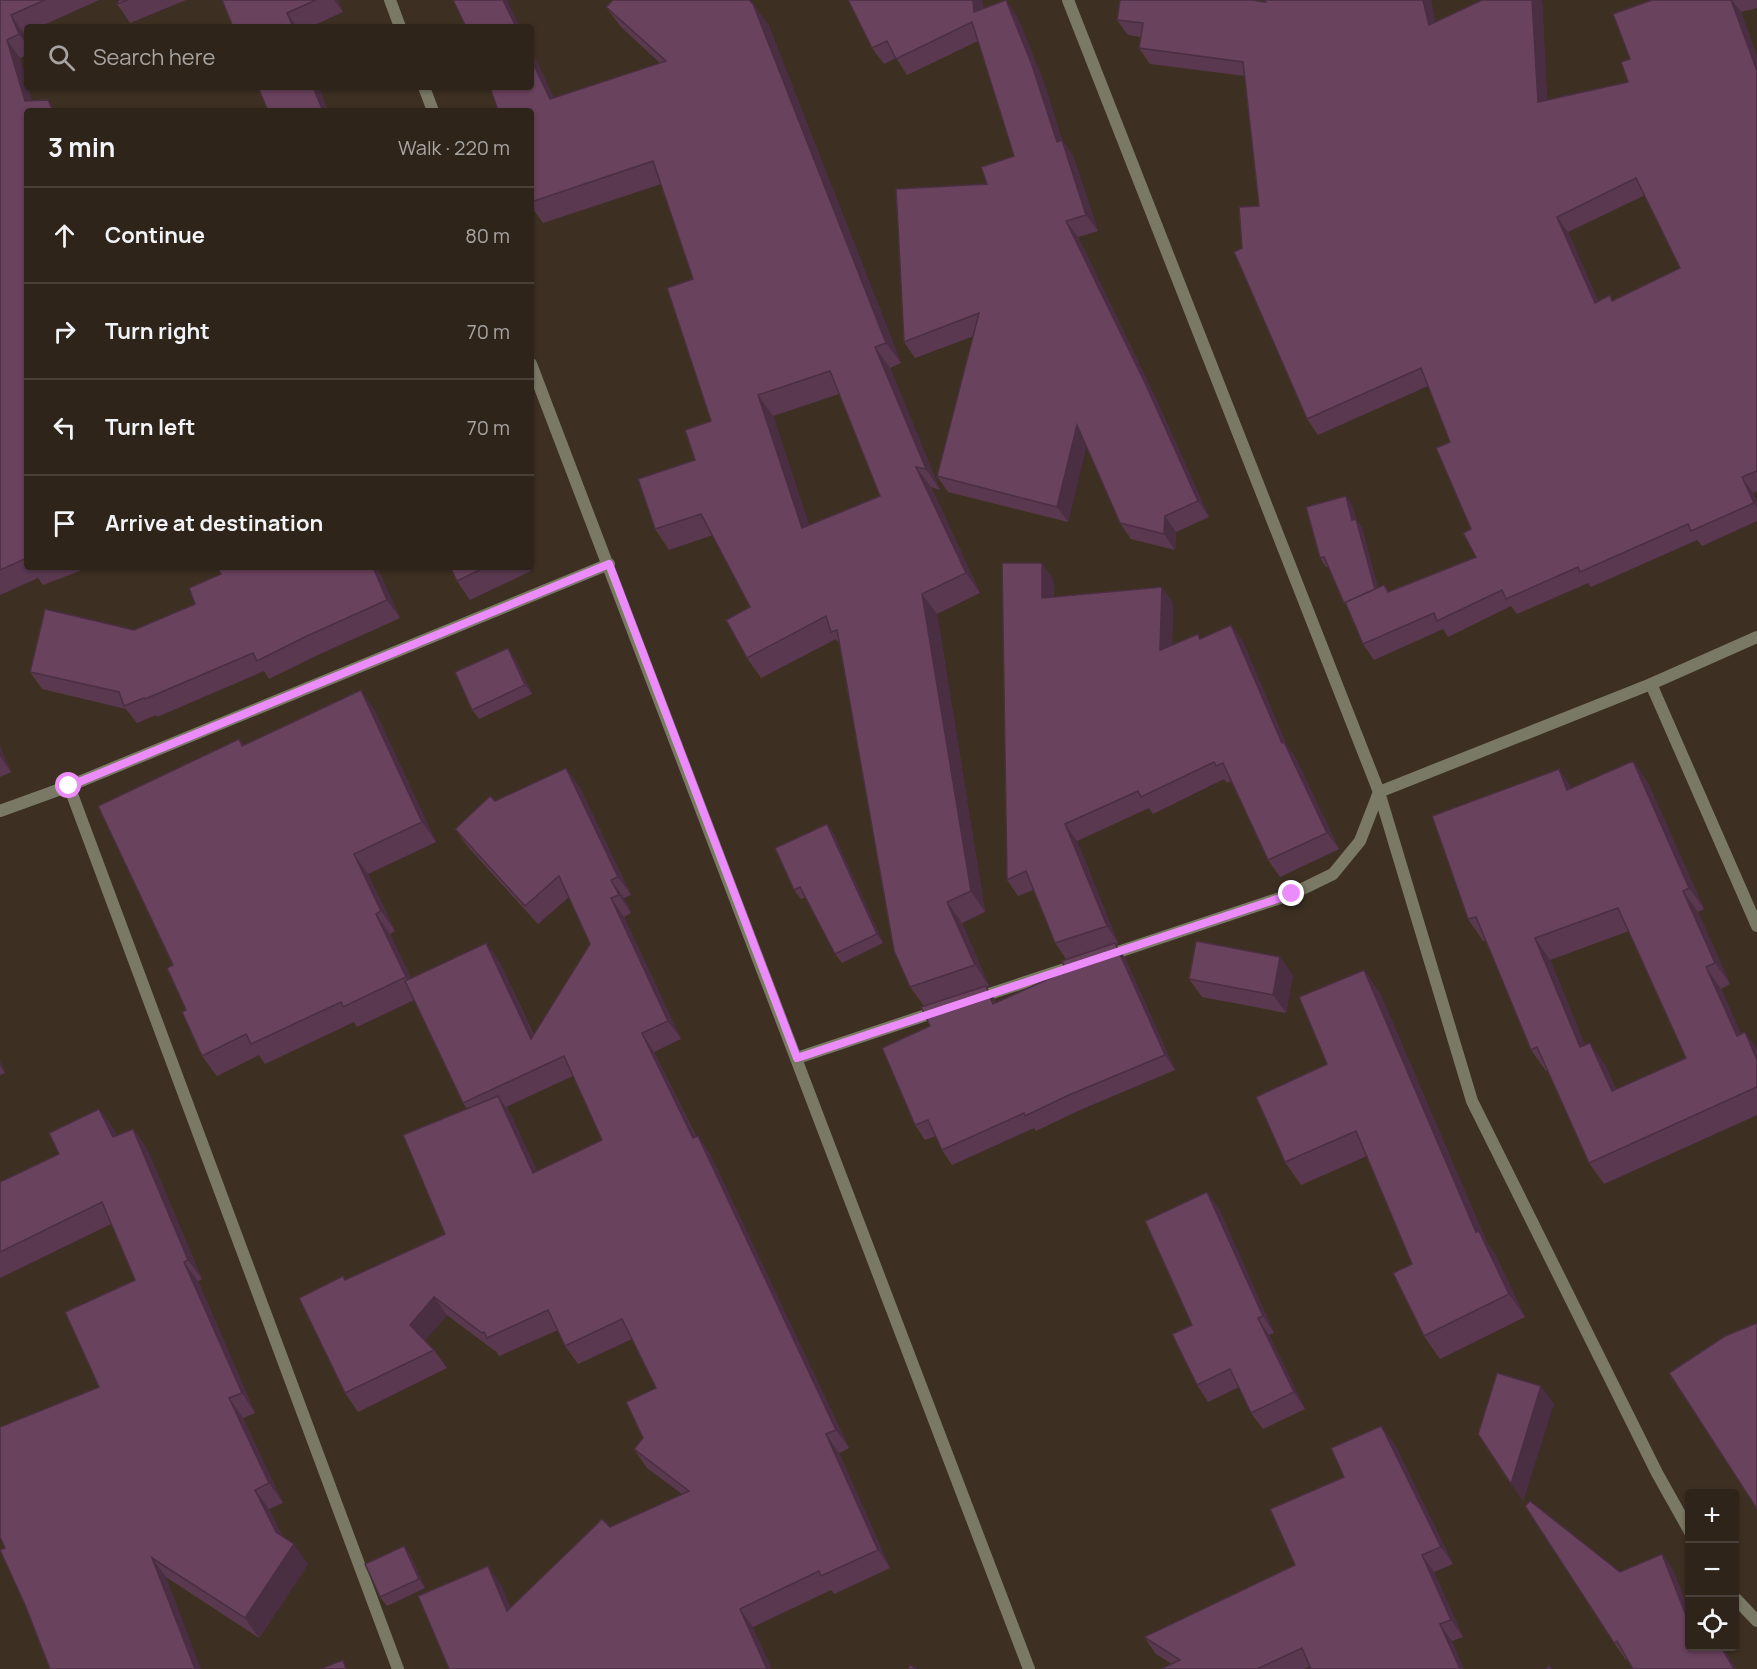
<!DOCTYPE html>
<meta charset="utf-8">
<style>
:root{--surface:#2e241a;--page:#3a3027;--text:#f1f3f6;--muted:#a7a4a2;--line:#494139}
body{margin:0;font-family:Manrope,sans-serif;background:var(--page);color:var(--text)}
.controls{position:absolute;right:18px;bottom:18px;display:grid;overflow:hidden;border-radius:6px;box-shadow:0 2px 4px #0004}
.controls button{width:54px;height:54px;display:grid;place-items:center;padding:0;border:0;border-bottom:2px solid var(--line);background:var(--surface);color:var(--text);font:30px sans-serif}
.stop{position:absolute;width:18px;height:18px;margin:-14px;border:4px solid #ec8cfa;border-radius:50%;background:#fff}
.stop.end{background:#ec8cfa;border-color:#fff;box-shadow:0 2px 6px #0008}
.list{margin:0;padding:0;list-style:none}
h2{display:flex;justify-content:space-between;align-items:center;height:78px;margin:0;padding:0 24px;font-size:26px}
h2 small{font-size:20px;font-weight:400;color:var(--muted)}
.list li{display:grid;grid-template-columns:39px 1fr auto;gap:18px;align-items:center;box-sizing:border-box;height:96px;padding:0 24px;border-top:2px solid var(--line)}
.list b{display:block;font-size:22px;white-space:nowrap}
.list em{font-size:20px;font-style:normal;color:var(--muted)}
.icon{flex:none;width:33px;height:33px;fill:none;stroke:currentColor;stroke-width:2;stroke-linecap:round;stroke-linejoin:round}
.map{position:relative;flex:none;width:1757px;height:1669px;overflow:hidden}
.search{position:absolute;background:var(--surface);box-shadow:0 2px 4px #0004;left:24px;top:24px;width:510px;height:66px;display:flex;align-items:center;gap:15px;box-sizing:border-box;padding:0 21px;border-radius:6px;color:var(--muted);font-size:22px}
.panel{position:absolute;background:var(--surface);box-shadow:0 2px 4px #0004;left:24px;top:108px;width:510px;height:462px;border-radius:6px}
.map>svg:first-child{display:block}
</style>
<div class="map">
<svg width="1757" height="1669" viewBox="0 0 1757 1669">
<rect width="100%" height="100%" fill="#3d3022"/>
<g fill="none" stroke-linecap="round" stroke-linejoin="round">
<g stroke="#797965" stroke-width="12">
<polyline points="1068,0 1379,792 1472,1101 1657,1473 1690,1532"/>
<polyline points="1651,684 1757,926"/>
<polyline points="69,786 398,1669"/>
<polyline points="0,811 69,786 609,564"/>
<polyline points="1106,956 1292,894 1333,874 1360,841 1379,792 1651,684 1757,637"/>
<polyline points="977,998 1080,964"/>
<polyline points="797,1058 938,1011"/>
<polyline points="1734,1597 1757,1621"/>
</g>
<g stroke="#797965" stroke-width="12">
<polyline points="390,0 400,27"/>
<polyline points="424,87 433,111"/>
<polyline points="531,364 1029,1669"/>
</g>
</g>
<g fill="#5a3950" fill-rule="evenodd">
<polygon points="0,0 99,0 39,27 27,27 27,33 24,34 27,41 27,55 20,58 27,111 27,567 90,567 43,585 38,578 0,595"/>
<polygon points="119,0 186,0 130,23 117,4"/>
<polygon points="222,0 338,0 343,12 310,27 233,27"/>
<polygon points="848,0 982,0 983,9 1017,16 1043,80 1062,140 1073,156 1098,231 1078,237 1157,401 1209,517 1176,532 1175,550 1131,539 1120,523 1086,446 1068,522 948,492 937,476 974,336 915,358 904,342 987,184 1014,156 978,41 907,75 896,58 884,64 872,48"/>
<path d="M1431,0l4,22 107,-22 5,100 81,-18 2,-23 22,-59h105v8l-16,4 16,45v434l-4,2 4,9v19l-55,25 -5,-6 -106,47 -3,-4 -71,31 -6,-8 -63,31 -5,-8 -69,31 -11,-16 -34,-77h-3l-6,-9 32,-53 4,14 6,9 16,60 6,-3 5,7 87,-35 -5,-28 -21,-87 -22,-56 -110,49 -11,-16 -65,-171 17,-42 -14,-130 -95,-12 -11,-16 2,-11 -13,-2 -11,-15 149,-18zM1645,195l35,73 -67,33h-15l-30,-69z"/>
<path d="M606,7l162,17 133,339 -11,5 50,122 -9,-3 49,106 -43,21 48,298 -23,11 27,63 -3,1 11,16 69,-32v-12l-11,-16 -22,-53 -15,6 -11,-16 46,-301 1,18 119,6 -1,42 29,-6 30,-14 12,17 44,104 9,13 43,90 -59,28 -12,-17 -37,-79 -4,2 -3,-4 -71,35 -4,-6 -72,33 41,102 -3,1 10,14 50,112 -95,40 -44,21 -2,-3 -82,37 -10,-15 -6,-14 -11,4 -10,-15 15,-99 -6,-20 -14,-19 -71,-343 -3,-5 -75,39 -14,-20 3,-51 -37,-72 -44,15 -14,-21 40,-69 16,-39 -18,-142 -32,-95 -118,39 -12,-17v-95l23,-13 106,-35 -39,-36zM839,394l41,102 -71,29 -36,-109z"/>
<polygon points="377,567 400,618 320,654 269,679 264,671 157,717 156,715 137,723 126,709 42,689 30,672 134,630"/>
<polygon points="450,567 529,567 531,571 470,600 457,581"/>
<polygon points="514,657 532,694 479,719 472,710"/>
<path d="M375,711l61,131 -68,32 27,57 -5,3 21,44 88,-17 35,74 56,-91 -21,-47 -31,27 -70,-77 -13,-18 40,-28 84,-15 52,109 -7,3 7,15 -7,4 57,122 -27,13 42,84h2l12,18 139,294 -10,5 51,115 -56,26 -3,-4 -78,37 -304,42 52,-84 9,22 100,-80 72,-33 -35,-26 -13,-19 9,-11 13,-50 -24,-49 -54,25 -13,-18 -7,-16 -59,26 -3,-5h-1l-48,-36 -22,25 9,10 13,18 -89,44 -13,-19 1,-113 99,-46 22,-125 -4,-6 -49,-103 -57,27 -3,-5 -89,42 -6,-9 -42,21 -15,-20 -29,-91 66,-226 5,7zM573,1076l29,64 -65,31 -26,-56 -5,-8z"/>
<polygon points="0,747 11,772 0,777"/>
<path d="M1633,761l15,22 56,126 -6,3 32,72 -9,5 20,45 16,15v66l-153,69 -15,-21 -41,-92h-2l-15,-21 -45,-110 -3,1 -15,-22 104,-131zM1629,931l57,127 -70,31 -11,-24 -20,-20 -35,-85z"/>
<polygon points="827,824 833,833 883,943 842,963 835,954 806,897 801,899 794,890"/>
<polygon points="1293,975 1286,1013 1202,997 1189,979"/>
<polygon points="1380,993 1487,1243 1495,1254 1525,1317 1440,1359 1424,1336 1412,1264 1367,1156 1301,1185 1285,1162 1327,1064"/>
<polygon points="0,1062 5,1073 0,1075"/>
<polygon points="99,1109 113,1128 117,1136 133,1129 147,1149 202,1279 198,1281 255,1413 243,1418 283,1503 269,1509 282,1536 308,1564 259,1638 166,1577 5,1548 99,1387 135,1280 111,1224 0,1278 0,1182 59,1154"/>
<polygon points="1219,1209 1274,1333 1269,1335 1305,1409 1263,1429 1251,1413 1239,1387 1208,1402 1197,1385 1192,1325"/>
<polygon points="1383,1429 1395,1445 1453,1564 1434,1572 1463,1637 1452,1641 1310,1666 1304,1669 1161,1669 1172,1664 1156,1654 1144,1637 1295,1565 1344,1477"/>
<polygon points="404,1546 410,1555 425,1588 387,1606 380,1597"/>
<polygon points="1662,1554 1674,1572 1628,1660 1626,1660 1614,1643 1620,1572"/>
</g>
<g fill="#4a2e41">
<polygon points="334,0 338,0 343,12"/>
<polygon points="503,0 507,0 520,27 516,27"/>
<polygon points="973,0 982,0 985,28 974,12"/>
<polygon points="1006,0 1017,16 1043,80 1062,140 1073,156 1098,231 1086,215 1057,142"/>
<polygon points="1423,0 1431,0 1439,41 1429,25"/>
<polygon points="1532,0 1542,0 1548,117 1538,102"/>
<polygon points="1731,0 1732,0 1741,12 1757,57 1757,71"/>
<polygon points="753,4 768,24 901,363 886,343"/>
<polygon points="287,13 297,27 293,27"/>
<polygon points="11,15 24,34 27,41 27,45 19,34"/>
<polygon points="7,40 20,58 27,82 27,87 28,87 35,111 25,101"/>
<polygon points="531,49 564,119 550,99 531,59"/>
<polygon points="313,87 319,87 328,111 323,111"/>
<polygon points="1557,217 1568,232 1606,318 1595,303"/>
<polygon points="1066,221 1078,237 1157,401 1209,517 1198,501"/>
<polygon points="875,347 890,368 940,490 926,469"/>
<polygon points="758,395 773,416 817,549 802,528"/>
<polygon points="1077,425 1088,441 1068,522 1057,507"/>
<polygon points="916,467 931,487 980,593 966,573"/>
<polygon points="1742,477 1753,493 1757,502 1757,508 1754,503"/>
<polygon points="1346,496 1352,505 1358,529 1352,520"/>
<polygon points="1165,516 1176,532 1175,550 1164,534"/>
<polygon points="1356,519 1362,528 1381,599 1375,590"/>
<polygon points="1042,563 1053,579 1054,615 1042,598"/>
<polygon points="373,567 377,567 400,618 387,600"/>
<polygon points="1162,587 1173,603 1171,667 1160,650"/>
<polygon points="922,594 937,614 985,912 971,891"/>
<polygon points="1231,625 1243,642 1287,746 1296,759 1339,849 1327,833 1282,743"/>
<polygon points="508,648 514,657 532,694 525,685"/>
<polygon points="361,690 375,711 436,842 422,822"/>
<polygon points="0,747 11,772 0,756"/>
<polygon points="1633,761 1648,783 1704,909 1689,888"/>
<polygon points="566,768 579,786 631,895 618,877"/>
<polygon points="1559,769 1574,791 1567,790"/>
<polygon points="827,824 833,833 883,943 877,934"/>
<polygon points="1065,824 1077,841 1118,943 1107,926"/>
<polygon points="354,854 368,874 395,931 381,911"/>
<polygon points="611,880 624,898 631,913 619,895"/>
<polygon points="1683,891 1698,912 1730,984 1715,963"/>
<polygon points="611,898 624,917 681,1039 668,1021"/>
<polygon points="947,902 962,923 989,986 975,965"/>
<polygon points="376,914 390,934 420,997 406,977"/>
<polygon points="1535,938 1550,960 1595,1069 1580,1047"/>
<polygon points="486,943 499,961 544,1058 531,1039"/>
<polygon points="1115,943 1125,958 1175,1070 1165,1055"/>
<polygon points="1280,957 1293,975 1286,1013 1273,995"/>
<polygon points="1706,967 1721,989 1752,1057 1737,1036"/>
<polygon points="1364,970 1380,993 1487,1243 1495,1254 1525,1317 1509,1294 1476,1232"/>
<polygon points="986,986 996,1001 1004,1019 993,1004"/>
<polygon points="1745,1032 1757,1049 1757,1060"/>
<polygon points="642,1033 654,1052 705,1156 693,1138"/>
<polygon points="1590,1043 1605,1065 1627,1113 1612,1091"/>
<polygon points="0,1062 5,1073 0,1066"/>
<polygon points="498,1096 511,1115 546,1191 533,1173"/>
<polygon points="99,1109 113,1128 127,1157 113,1137"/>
<polygon points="133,1129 147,1149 202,1279 188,1260"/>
<polygon points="698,1136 710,1154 849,1448 836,1430"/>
<polygon points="1207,1192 1219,1209 1274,1333 1263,1316"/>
<polygon points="184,1262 198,1281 255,1413 242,1393"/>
<polygon points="434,1297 447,1315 423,1343 410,1325"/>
<polygon points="1258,1318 1269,1335 1305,1409 1294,1392"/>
<polygon points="1541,1386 1554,1404 1523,1502 1511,1484"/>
<polygon points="229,1398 243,1418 283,1503 269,1483"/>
<polygon points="1383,1429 1395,1445 1453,1564 1441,1547"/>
<polygon points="826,1434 839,1453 890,1568 878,1550"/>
<polygon points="255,1490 269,1509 290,1551 276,1532"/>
<polygon points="294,1544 308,1564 259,1638 245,1618"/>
<polygon points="404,1546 410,1555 425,1588 419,1579"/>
<polygon points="1662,1554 1674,1572 1689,1610 1689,1623"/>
<polygon points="1422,1555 1434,1572 1463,1637 1451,1620"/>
<polygon points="152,1558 166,1577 201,1669 195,1669"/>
<polygon points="488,1566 501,1585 520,1629 507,1611"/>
<polygon points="740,1609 753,1627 772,1669 767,1669"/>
<polygon points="1440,1624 1452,1641 1464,1669 1460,1669"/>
<polygon points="1721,1647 1723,1647 1736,1669 1734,1669"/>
</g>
<g fill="#69425d" stroke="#4a2e41" stroke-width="1.5" fill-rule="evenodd">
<polygon points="0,0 45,0 11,15 19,34 7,40 25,101 48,100 53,111 27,111 27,558 0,570"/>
<polygon points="119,0 128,0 117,4"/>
<polygon points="222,0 316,0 287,13 293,27 233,27"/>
<polygon points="453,0 503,0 516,27 466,27"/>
<path d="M613,0h136l4,4 133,339 -11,4 51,122 -10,-2 50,106 -44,21 49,297 -24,11 28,63 -65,22 -16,-36 -57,-321 -6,2 -5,-16 -79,42 -21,-38 24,-13 -49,-93 -46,15 -17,-50 57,-19 -10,-30 26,-9 -44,-133 26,-9 -40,-118 -122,41v-91h-33l-8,-24h41v-28l19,40 116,-38 -60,-54zM830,371l50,125 -78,32 -44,-133z"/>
<polygon points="848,0 973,0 974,12 1006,0 1032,65 1057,142 1062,140 1086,215 1066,221 1146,385 1198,501 1165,516 1164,534 1120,523 1077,425 1057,507 937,476 979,313 904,342 896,189 987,184 981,167 1014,156 972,22 896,59 887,41 872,48"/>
<path d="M1120,0h131l15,2 -1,-2h158l6,25 53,-25h50l6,102 90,-20 -7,-20 9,-3 -17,-45 39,-14h79l26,71v400l-15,6 12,26 -63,28 -3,-7 -108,48 -2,-5 -72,32 -4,-9 -65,31 -3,-8 -71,31 -18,-42 39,-17 4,7 88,-35 -13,-24 8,-4 -35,-81 14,-6 -29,-74 -114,51 -73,-167 8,-4 -3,-41 20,-1 -16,-144 -104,-14 4,-25 -26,-3zM1636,178l44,90 -68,33 -2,-6 -15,8 -38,-86z"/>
<polygon points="258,87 313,87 323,111 268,111"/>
<polygon points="1346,496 1352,520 1356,519 1375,589 1344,603 1324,557 1320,558 1306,507"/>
<polygon points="1002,563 1042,563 1042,598 1162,587 1160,650 1198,634 1200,639 1231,625 1282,743 1284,742 1327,833 1268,860 1223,763 1216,766 1214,762 1141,797 1138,791 1065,824 1107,926 1055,943 1026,871 1007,880"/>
<polygon points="217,567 373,567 387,600 307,636 257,661 253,653 145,699 144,698 124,706 119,692 30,672 45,609 134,630 195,604 189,588 221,574"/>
<polygon points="450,567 486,567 457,581"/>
<polygon points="508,648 525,685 472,710 455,672"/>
<polygon points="361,690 422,822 354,854 381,911 376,914 406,977 343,1007 341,1002 251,1044 246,1034 202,1056 182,1012 186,1010 167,968 173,965 98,806 239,739 242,746"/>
<path d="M1633,761l56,127 -6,3 32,72 -9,4 31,69 8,-4 12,28v27l-168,76 -52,-116 -6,3 -55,-133 -8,2 -36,-103 127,-47 8,21zM1618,908l68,150 -74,33 -22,-48 -10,4 -45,-109z"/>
<polygon points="566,768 618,877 611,880 619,895 611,898 668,1021 642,1033 693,1138 698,1136 836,1430 826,1434 878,1550 821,1576 819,1571 740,1609 767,1669 449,1669 418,1596 488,1566 507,1611 602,1519 610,1527 689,1491 634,1449 643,1438 626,1402 656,1388 622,1319 565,1346 548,1310 487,1338 484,1332 482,1333 434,1297 410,1325 434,1350 345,1393 299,1298 343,1276 345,1280 445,1234 403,1135 498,1096 533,1173 602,1140 564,1056 463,1103 405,981 486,943 531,1039 590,944 559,876 525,906 455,829 490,796 495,801"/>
<polygon points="827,824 877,934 835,954 800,887 794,890 775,848"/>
<polygon points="1196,941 1280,957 1273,995 1189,979"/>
<polygon points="1115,943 1165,1055 1069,1095 1025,1116 1024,1113 942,1150 928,1120 915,1125 882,1048 930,1026 921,1007 986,986 993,1004 1066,971 1062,961"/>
<polygon points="1364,970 1476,1232 1479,1231 1509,1294 1424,1336 1393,1273 1412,1264 1356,1131 1285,1162 1256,1097 1327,1064 1299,997"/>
<polygon points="99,1109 113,1137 133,1129 188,1260 184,1262 242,1393 229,1398 269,1483 255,1490 276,1532 294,1544 245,1618 152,1558 195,1669 50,1669 25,1605 0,1550 5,1548 0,1537 0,1427 99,1387 65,1312 135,1280 102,1202 0,1252 0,1182 59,1154 49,1133"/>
<polygon points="1207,1192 1263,1316 1258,1318 1294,1392 1251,1413 1230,1369 1197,1385 1172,1334 1192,1325 1145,1221"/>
<polygon points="1757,1323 1757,1509 1669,1373 1725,1336"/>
<polygon points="1497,1373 1541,1386 1511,1484 1478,1434"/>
<polygon points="1381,1426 1383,1429 1441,1547 1422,1555 1451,1620 1440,1624 1460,1669 1311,1669 1302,1648 1257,1669 1161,1669 1180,1660 1144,1637 1295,1565 1270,1509 1344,1477 1331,1448"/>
<polygon points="1530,1501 1620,1572 1662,1554 1689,1623 1689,1647 1721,1647 1734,1669 1633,1669 1617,1641 1614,1643 1525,1506"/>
<polygon points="404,1546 419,1579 380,1597 365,1564"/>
<polygon points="343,1660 346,1669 320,1669"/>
<polygon points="910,1665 916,1669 908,1669"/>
<polygon points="1549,1665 1551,1669 1546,1669"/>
</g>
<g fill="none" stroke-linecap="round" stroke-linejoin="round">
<polyline stroke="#ec8cfa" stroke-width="8" points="69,786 609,564 797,1058 1292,894"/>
</g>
</svg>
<div class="controls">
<button>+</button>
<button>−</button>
<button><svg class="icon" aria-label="locate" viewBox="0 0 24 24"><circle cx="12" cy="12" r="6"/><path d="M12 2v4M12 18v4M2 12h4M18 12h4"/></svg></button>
</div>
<div class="stop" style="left:69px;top:786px"></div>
<div class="stop end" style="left:1292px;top:894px"></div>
<div class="search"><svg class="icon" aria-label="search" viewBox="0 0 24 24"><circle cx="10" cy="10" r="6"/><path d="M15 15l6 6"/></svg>Search here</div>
<section class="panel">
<h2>3 min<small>Walk · 220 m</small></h2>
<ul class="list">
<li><svg class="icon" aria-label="ahead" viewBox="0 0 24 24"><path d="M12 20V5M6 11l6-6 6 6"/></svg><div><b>Continue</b></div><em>80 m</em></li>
<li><svg class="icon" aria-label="right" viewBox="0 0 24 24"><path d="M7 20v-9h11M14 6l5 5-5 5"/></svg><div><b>Turn right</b></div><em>70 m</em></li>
<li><svg class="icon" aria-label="left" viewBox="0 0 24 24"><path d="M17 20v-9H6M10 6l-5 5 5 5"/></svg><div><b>Turn left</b></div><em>70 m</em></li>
<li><svg class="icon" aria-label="arrive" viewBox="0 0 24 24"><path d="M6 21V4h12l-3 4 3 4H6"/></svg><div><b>Arrive at destination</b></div></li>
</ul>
</section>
</div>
